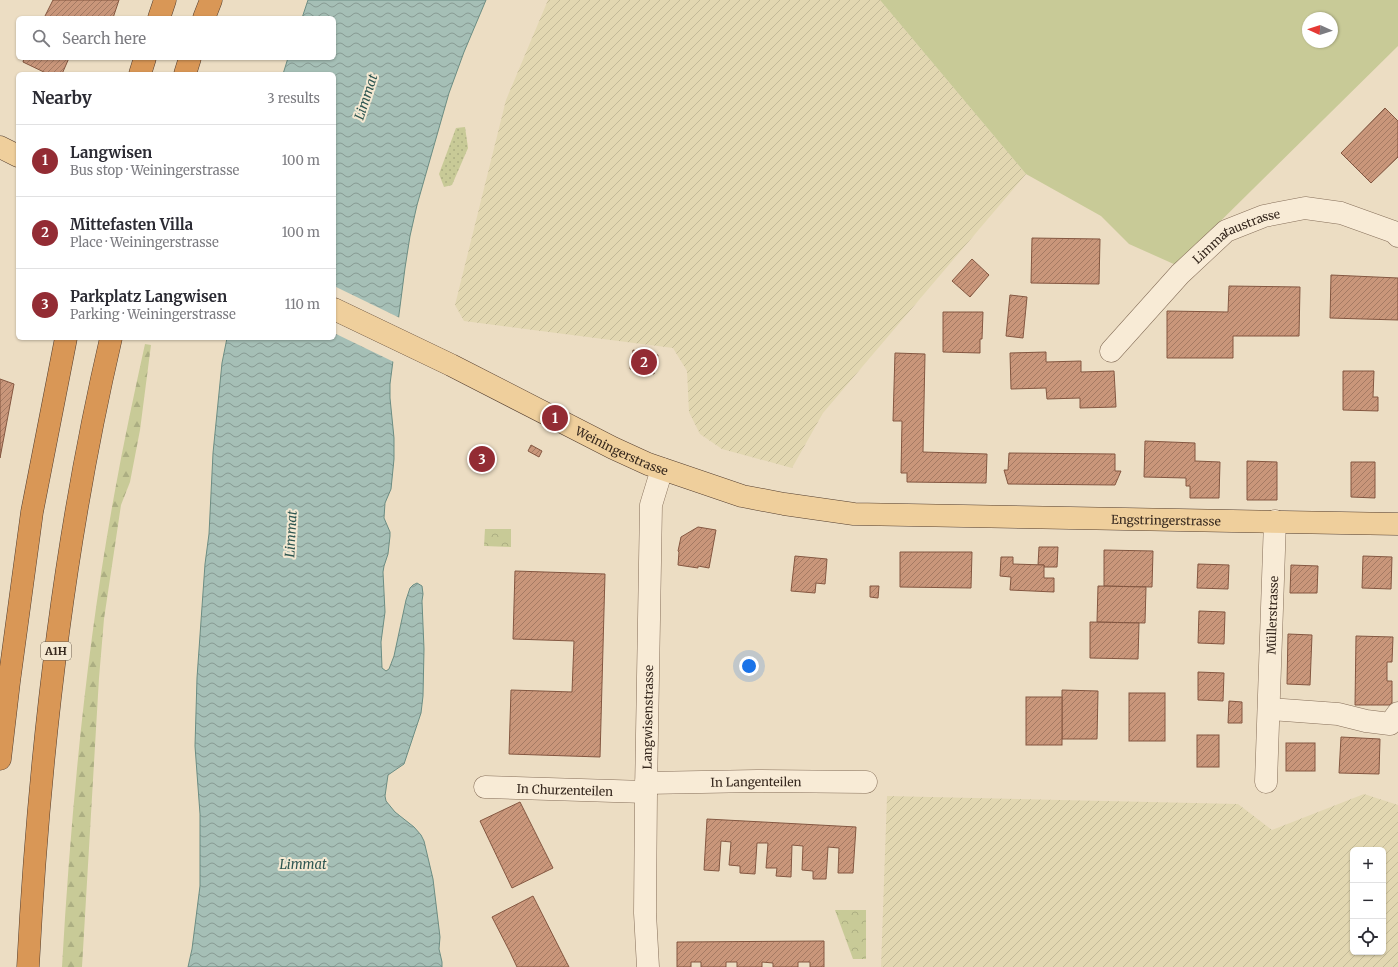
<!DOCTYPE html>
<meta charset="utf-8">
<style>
:root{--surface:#fff;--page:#f7f7f7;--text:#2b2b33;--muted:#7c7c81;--line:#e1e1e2;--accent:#932c34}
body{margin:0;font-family:Merriweather,serif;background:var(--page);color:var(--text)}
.controls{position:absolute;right:12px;bottom:12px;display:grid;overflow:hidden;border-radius:6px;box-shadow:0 1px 3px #0004}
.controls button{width:36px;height:36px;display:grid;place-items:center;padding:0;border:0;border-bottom:1px solid var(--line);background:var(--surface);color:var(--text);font:20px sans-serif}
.compass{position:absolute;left:1302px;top:12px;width:36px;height:36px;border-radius:50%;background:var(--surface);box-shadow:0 1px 3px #0004;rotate:273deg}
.you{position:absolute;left:749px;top:666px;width:14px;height:14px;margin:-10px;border:3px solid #fff;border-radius:50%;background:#1a73e8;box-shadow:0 0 0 6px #1a73e833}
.badge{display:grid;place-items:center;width:26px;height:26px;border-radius:50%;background:var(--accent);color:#fff;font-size:13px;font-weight:700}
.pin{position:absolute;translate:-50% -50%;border:2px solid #fff;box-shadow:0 1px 4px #0006}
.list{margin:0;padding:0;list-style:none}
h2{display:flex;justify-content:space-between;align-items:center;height:52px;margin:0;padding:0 16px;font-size:17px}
h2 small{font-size:13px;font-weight:400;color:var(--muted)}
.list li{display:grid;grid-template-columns:26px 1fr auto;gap:12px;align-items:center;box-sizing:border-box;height:72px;padding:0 16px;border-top:1px solid var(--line)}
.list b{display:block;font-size:15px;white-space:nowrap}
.list p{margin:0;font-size:13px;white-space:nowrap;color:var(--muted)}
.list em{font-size:13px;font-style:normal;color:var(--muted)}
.icon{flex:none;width:22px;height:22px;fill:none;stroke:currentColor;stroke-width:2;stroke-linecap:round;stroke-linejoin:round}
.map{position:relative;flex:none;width:1398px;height:967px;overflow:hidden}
.search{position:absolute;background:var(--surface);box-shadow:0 1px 3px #0004;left:16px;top:16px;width:320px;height:44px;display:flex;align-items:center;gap:10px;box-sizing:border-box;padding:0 14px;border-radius:6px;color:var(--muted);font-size:15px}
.panel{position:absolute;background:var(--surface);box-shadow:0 1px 3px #0004;left:16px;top:72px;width:320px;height:268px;border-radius:6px}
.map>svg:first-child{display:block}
</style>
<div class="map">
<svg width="1398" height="967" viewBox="0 0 1398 967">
<defs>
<pattern id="farmland-furrows" width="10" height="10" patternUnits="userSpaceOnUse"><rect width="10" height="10" fill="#e2d7b1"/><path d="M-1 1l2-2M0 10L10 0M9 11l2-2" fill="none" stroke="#c2b998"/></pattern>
<pattern id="grass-dots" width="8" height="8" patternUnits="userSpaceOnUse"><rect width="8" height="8" fill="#c8ca97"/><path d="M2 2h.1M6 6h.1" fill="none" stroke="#acae82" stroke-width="1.8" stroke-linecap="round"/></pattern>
<pattern id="forest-firs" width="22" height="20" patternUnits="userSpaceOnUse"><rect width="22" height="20" fill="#c8ca97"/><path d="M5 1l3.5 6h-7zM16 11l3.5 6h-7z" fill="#acae82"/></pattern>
<pattern id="park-crowns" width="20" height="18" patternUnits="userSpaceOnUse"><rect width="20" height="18" fill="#c8ca97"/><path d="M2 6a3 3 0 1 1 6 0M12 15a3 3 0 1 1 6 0" fill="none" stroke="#acae82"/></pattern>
<pattern id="water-waves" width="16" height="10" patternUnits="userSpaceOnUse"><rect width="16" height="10" fill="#a5bfb6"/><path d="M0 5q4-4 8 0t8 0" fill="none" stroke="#879b93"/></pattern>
<pattern id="building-hatch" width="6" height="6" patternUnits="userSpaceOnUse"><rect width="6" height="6" fill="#c9967a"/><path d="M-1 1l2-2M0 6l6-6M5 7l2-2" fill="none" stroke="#a47a63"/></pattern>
</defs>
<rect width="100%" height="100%" fill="#ecddc3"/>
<g fill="url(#farmland-furrows)" fill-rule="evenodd">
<polygon points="548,0 880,0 1026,174 823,413 792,468 722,449 700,434 689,412 687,371 673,348 464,321 455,305 506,100"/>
<path d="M1364,794l34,11v162h-517l6,-171 351,8 34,26zM1353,850h30v102h-30z"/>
</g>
<polygon fill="url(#grass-dots)" points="465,127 468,148 452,185 444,187 439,174 456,128"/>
<path fill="url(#forest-firs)" d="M145,344l6,1 -11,85 -10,52 -9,23 -17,114 -5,59 -17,289h-20c9,-158 24,-316 52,-471 9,-51 20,-102 31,-152z"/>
<g fill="url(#park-crowns)">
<polygon points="485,529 511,529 511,547 484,546"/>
<polygon points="835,910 866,910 866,959 853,959"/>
</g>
<path fill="#c8ca97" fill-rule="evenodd" d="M880,0h518v46l-222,219 -47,-21 -28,-28 -75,-42zM1308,18h24v24h-24z"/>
<polygon fill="url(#water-waves)" stroke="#6c8d83" points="308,0 486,0 464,52 449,93 417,205 410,236 405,268 390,384 390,398 394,438 394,459 391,489 385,503 384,518 390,532 390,536 388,554 384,566 383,572 385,612 381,642 382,668 386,671 389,669 394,656 406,600 410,588 413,585 417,583 422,586 423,594 422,601 424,649 423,696 421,713 404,764 388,775 385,796 386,801 395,812 414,827 421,835 424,841 433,879 440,937 439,949 442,962 442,967 188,967 192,949 200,886 200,814 195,746 197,678 205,564 209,534 213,453 222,363 227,338 334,338 334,74 283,74 288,58 334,58 334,18 302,18"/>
<polygon fill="#ecddc3" points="334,286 402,319 396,363 334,333"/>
<g fill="url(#building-hatch)" stroke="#845741">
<polygon points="53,0 119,0 113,18 44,18"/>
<polygon points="24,58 69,58 62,74 48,74 23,62"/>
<polygon points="1385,108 1398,121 1398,157 1371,183 1341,153"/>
<polygon points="1032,238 1100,239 1099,284 1031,283"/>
<polygon points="972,259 989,275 970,297 952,281"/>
<polygon points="1331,275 1398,278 1398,320 1330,318"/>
<polygon points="1229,286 1300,287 1299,336 1233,336 1233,358 1167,358 1167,311 1228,312"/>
<polygon points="1010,295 1027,297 1023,338 1006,336"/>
<polygon points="943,312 983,312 982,339 980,339 980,353 943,352"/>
<polygon points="633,350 658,355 654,374 630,369"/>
<polygon points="1046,352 1046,362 1081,361 1081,372 1114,371 1116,407 1080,408 1080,398 1047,399 1046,388 1011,389 1010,353"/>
<polygon points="895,353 925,354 923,452 987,454 986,483 907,482 907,473 901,473 902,421 893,421"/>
<polygon points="1343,371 1374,371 1373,397 1378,397 1378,411 1343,410"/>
<polygon points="0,379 14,384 0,458"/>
<polygon points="1145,441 1195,443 1195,461 1220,462 1219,498 1190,498 1190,486 1186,486 1186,478 1144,477"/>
<polygon points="531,445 542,451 539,457 528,451"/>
<polygon points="1009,453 1115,454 1115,471 1121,471 1115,485 1008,484 1004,470 1008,470"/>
<polygon points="1247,461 1277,462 1277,500 1247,500"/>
<polygon points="1351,462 1375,462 1375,498 1351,497"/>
<polygon points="698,527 716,530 709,568 698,566 698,568 678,565 679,552 678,551 681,537"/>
<polygon points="1039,547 1058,547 1057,567 1044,567 1044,565 1038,565"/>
<polygon points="1104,550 1153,551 1152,587 1104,586"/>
<polygon points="900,552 972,552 971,588 900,587"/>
<polygon points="795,556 827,559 825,584 816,583 815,593 791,591"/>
<polygon points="1363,556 1392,557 1391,589 1362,588"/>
<polygon points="1001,557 1013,557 1013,564 1044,565 1044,578 1054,578 1054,592 1010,590 1011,577 1000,576"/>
<polygon points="1198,564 1229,565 1228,589 1197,588"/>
<polygon points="1291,565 1318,566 1317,593 1290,593"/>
<polygon points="515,571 605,574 600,757 509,754 511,690 572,692 574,641 513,639"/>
<polygon points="870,586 879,586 878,598 870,597"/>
<polygon points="1098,586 1146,587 1145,623 1097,622"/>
<polygon points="1199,611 1225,612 1224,644 1198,643"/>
<polygon points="1090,622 1139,623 1138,659 1090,658"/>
<polygon points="1288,634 1312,635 1310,685 1287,684"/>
<polygon points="1356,636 1393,637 1392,662 1387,662 1387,681 1392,681 1392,705 1355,705"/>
<polygon points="1198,672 1224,673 1223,701 1198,700"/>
<polygon points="1062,690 1098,691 1097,739 1062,739"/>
<rect x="1129" y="693" width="36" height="48"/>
<rect x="1026" y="697" width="36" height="48"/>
<polygon points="1229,701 1242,702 1242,723 1228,723"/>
<rect x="1197" y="735" width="22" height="32"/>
<polygon points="1341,737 1380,739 1379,774 1339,773"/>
<rect x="1286" y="743" width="29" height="28"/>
<polygon points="520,802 553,868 512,888 480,821"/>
<polygon points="707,819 856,827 853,873 838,873 839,848 828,847 826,879 813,879 813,871 802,870 803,846 792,845 791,877 776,876 777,868 766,868 768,843 757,843 755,874 740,873 740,866 729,865 731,842 721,841 719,871 704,870"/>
<polygon points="533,896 569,967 517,967 510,952 492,917"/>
<polygon points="824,941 824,967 810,967 810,962 798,962 798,967 773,967 773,963 762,962 762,967 737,967 737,962 726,962 726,967 701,967 701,962 691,962 691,967 677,967 677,942"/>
</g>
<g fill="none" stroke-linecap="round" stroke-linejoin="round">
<g stroke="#866f5a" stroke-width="23">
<g id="minor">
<path id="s1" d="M1111,351l69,-77 46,-43 38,-15 41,-8 36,5 53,19 4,4"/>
<polyline points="1269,709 1338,714 1366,721 1390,724 1398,713"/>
<path id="s2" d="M1266,782l9,-261"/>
<path id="s3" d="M646,783l111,-2 109,1"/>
<path id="s4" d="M485,787l161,5"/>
<path id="s5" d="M648,967l-3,-54 1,-121 5,-287 11,-36"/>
</g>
</g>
<g stroke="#543e2f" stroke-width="23">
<g id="major">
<polyline points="0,147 18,156"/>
<path id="s6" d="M334,309l117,56 162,83 35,16 94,32 42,8 70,10 544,10"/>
</g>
</g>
<g stroke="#543e2f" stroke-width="23">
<g id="highway">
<polyline points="159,18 165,0"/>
<polyline points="204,18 211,0"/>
<polyline points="140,74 145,58"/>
<polyline points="185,74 190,58"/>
<polyline points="0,759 9,682 32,512 66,338"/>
<path d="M28,967c11,-211 35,-423 83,-629"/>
</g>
</g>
<use href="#minor" stroke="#f8ebd6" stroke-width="22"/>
<use href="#major" stroke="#efcf9c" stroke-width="22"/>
<use href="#highway" stroke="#d99756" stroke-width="22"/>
</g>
<g text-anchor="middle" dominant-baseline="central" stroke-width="4" stroke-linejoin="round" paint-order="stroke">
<rect fill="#f4e8d2" stroke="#6f6254" stroke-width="1" x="41" y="642" width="30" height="18" rx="3"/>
<g font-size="11" font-weight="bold" fill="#36281e">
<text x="56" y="651">A1H</text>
</g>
<g font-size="12" fill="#36281e" stroke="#f4e8d2">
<text stroke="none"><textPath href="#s1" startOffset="173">Limmataustrasse</textPath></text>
<text stroke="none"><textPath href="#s6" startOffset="321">Weiningerstrasse</textPath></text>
<text stroke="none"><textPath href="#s6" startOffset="875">Engstringerstrasse</textPath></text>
<text stroke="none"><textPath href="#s2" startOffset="167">Müllerstrasse</textPath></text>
<text stroke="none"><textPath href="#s5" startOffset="250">Langwisenstrasse</textPath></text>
<text stroke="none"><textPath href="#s3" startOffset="110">In Langenteilen</textPath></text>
<text stroke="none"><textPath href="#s4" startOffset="80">In Churzenteilen</textPath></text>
</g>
<g font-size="13" font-style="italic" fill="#2e5651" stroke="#f4e8d2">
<text transform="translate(366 97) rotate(-72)">Limmat</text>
<text transform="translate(291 534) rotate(-87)">Limmat</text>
<text x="303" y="864">Limmat</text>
</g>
</g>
</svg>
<div class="controls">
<button>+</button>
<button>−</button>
<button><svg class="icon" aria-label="locate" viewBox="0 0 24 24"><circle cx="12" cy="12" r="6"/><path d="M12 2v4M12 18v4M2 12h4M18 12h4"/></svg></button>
</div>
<svg class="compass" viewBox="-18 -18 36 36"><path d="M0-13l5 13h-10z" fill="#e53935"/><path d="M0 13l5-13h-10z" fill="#7c7c81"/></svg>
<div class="you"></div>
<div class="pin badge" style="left:555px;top:418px">1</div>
<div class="pin badge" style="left:644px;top:362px">2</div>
<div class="pin badge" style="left:482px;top:459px">3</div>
<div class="search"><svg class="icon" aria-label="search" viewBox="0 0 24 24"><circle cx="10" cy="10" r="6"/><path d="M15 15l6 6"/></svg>Search here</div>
<section class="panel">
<h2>Nearby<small>3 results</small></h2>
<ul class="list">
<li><span class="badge">1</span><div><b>Langwisen</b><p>Bus stop · Weiningerstrasse</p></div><em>100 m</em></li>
<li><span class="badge">2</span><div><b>Mittefasten Villa</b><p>Place · Weiningerstrasse</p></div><em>100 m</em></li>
<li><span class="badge">3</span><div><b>Parkplatz Langwisen</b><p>Parking · Weiningerstrasse</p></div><em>110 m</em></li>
</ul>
</section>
</div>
